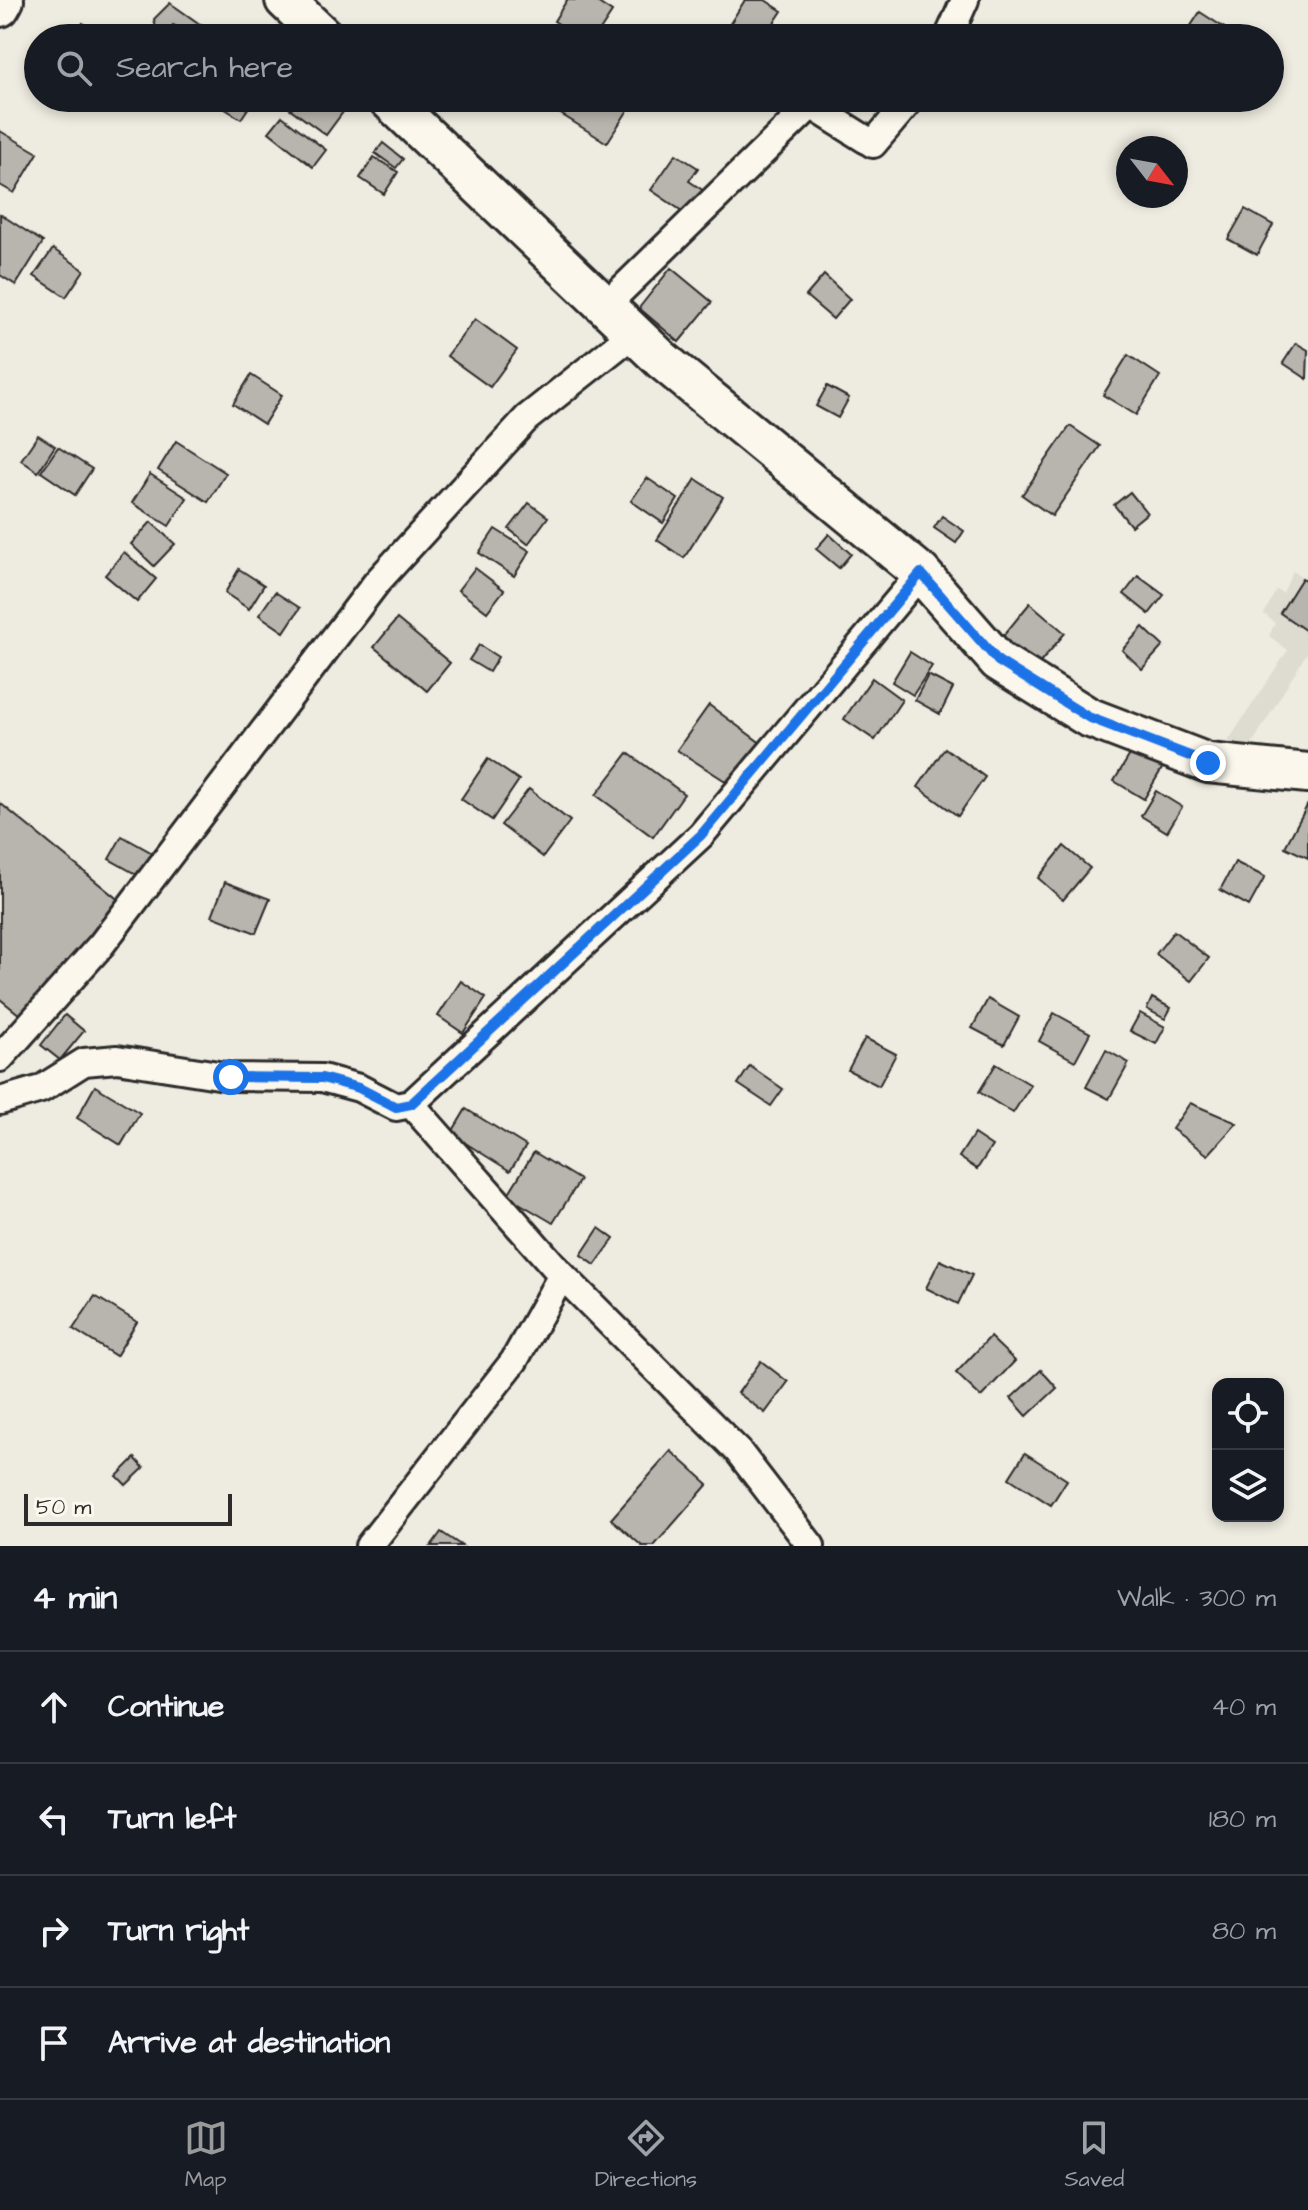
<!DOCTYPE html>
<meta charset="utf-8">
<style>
:root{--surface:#171b24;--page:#20242c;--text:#f1f3f6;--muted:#9ea1a6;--line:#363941;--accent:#98999b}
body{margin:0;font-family:"Architects Daughter",sans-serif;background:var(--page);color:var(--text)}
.controls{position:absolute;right:24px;bottom:24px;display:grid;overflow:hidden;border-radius:16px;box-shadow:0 4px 12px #0003}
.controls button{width:72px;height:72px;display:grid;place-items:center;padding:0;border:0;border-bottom:2px solid var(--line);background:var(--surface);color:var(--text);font:40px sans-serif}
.compass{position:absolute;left:1116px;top:136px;width:72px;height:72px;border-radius:50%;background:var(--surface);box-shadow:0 4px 12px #0003;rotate:121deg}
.scale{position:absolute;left:24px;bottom:20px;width:208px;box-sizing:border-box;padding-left:8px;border:4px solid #2b2b2b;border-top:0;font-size:22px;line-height:28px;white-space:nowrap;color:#2b2b2b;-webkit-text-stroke:6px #fbf7ec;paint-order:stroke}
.stop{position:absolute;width:24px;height:24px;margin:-18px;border:6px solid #1a73e8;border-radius:50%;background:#fff}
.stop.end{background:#1a73e8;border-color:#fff;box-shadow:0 2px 8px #0008}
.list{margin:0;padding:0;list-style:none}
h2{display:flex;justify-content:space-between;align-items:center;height:104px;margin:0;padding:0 32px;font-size:34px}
h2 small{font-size:26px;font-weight:400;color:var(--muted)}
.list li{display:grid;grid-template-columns:52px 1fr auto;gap:24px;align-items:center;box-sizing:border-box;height:112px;padding:0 32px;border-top:2px solid var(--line)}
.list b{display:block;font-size:30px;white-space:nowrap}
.list em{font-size:26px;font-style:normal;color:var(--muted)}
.icon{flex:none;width:44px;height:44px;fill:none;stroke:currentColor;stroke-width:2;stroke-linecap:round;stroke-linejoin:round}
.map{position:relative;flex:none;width:1308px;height:1546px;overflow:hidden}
.search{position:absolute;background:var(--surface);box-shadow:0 4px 12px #0003;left:24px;right:24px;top:24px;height:88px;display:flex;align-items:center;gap:20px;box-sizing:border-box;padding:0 28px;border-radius:44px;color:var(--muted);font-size:30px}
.sheet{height:552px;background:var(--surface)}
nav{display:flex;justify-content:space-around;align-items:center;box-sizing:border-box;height:112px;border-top:2px solid var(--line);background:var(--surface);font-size:22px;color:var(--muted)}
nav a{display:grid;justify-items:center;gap:4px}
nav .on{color:var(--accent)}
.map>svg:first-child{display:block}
</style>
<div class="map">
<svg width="1308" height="1546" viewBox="0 0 1308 1546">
<rect width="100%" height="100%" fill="#eeebe0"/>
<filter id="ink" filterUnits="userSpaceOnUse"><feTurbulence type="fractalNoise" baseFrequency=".0125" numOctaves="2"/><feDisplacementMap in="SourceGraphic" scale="16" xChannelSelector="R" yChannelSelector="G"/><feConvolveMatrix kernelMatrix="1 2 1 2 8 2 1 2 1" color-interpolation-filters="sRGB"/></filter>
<g filter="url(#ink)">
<polygon fill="#dedbd1" points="1308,570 1308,651 1249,749 1221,752 1288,650 1269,636 1275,623 1264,614 1276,590 1283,593 1293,571 1303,578"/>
<g fill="#b8b5ae" stroke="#2b2b2b" stroke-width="2">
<polygon points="567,0 594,0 612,12 595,38 581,38 554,21"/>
<polygon points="745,0 765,0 782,11 764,38 738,38 726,30"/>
<polygon points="170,3 204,27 202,38 173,25 163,38 158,38 154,19"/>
<polygon points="1200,12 1240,38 1183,38"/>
<polygon points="83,23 105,38 73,38"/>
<polygon points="208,98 255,98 241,119"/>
<polygon points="290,98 332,98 346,108 326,135 285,105"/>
<polygon points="568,98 633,98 635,99 607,143 559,113"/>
<polygon points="282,116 326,150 313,167 269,132"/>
<polygon points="0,131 38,153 14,193 0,185"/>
<polygon points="383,143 403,159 396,168 375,153"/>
<polygon points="676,154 698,168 689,181 704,191 688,215 651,190"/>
<polygon points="374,157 398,172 384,194 360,178"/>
<polygon points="1245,209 1273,225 1257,255 1228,239"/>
<polygon points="0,214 43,242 16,285 0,275"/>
<polygon points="53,249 84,270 66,297 34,276"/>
<polygon points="671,268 712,302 679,342 639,308"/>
<polygon points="824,275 850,299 833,319 806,296"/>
<polygon points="475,319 517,350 490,387 447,356"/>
<polygon points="1296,343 1308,350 1307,379 1283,363"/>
<polygon points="1128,355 1160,376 1136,415 1103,395"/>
<polygon points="251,375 282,395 264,424 233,404"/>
<polygon points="827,386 849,398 838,418 816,406"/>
<polygon points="1070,426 1100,446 1052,516 1022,495"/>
<polygon points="38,435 55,446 38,472 21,460"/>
<polygon points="176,441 226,473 208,502 158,470"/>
<polygon points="58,447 92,469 75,495 41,472"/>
<polygon points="150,474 187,498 169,526 132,503"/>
<polygon points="647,478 678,499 663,523 631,501"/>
<polygon points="696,479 723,497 684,558 657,540"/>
<polygon points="1130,492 1147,513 1131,526 1114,505"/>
<polygon points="529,503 548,517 528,544 509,529"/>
<polygon points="942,516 964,531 956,543 934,528"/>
<polygon points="151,522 175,544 154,566 131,544"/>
<polygon points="495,529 530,551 514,576 479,553"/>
<polygon points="829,534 851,554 839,568 816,549"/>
<polygon points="124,552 156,579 137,602 105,575"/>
<polygon points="475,568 504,590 487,612 458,590"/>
<polygon points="239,569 264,585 249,609 225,593"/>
<polygon points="1138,576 1164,595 1149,614 1124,594"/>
<polygon points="1302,578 1308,582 1308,632 1280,613"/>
<polygon points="275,592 300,608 284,632 259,615"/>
<polygon points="1030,603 1065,633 1034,670 999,641"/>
<polygon points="397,619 450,663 427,691 374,647"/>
<polygon points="1143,627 1163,646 1142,669 1122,650"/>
<polygon points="479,645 498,657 489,672 469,660"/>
<polygon points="910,652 932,666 913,695 892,682"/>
<polygon points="928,675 953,688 940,714 915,700"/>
<polygon points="872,678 902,700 875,740 844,719"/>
<polygon points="709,705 762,744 730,784 677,750"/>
<polygon points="1137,743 1167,760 1144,799 1114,781"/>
<polygon points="945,748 985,777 958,816 918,787"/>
<polygon points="628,753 684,794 653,837 596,795"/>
<polygon points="488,759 519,780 492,820 461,799"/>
<polygon points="529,789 570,821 543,857 501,825"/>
<polygon points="1156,791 1182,807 1167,832 1141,816"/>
<polygon points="0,803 121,902 25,1019 0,999"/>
<polygon points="1308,804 1308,858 1285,847"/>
<polygon points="122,836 154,854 141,877 109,859"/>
<polygon points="1064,846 1090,868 1063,900 1038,878"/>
<polygon points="1235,862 1265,877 1249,906 1220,890"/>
<polygon points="225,882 270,899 256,933 212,916"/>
<polygon points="1174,931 1209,958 1191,981 1156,954"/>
<polygon points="461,981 486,998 463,1033 438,1016"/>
<polygon points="1152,998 1171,1008 1165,1019 1147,1009"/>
<polygon points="988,999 1019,1017 1004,1045 972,1028"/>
<polygon points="1054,1013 1090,1033 1075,1061 1039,1041"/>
<polygon points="1140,1013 1165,1027 1156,1044 1130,1031"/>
<polygon points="65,1015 84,1031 60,1060 41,1045"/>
<polygon points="865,1038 896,1054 879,1086 848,1070"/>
<polygon points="1106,1050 1129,1063 1109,1099 1086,1087"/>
<polygon points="996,1064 1031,1085 1013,1113 979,1092"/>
<polygon points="750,1066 783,1089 771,1106 738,1084"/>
<polygon points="95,1086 140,1113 121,1145 77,1118"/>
<polygon points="1190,1103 1237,1123 1208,1155 1172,1129"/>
<polygon points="466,1109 526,1146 510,1171 451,1134"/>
<polygon points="974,1134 992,1146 977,1169 959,1157"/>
<polygon points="534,1152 580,1180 553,1223 507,1196"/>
<polygon points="599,1228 614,1239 595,1265 581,1255"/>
<polygon points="940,1260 972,1275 958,1304 926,1288"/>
<polygon points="95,1296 137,1322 116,1356 73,1329"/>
<polygon points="990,1337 1015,1361 981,1397 956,1373"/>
<polygon points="761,1361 788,1382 765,1413 738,1393"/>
<polygon points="1041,1370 1057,1388 1027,1416 1011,1398"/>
<polygon points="671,1451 708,1484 654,1546 642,1546 611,1519"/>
<polygon points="1025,1453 1067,1480 1051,1505 1009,1478"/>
<polygon points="135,1458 144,1468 126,1485 117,1476"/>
<polygon points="441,1532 462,1546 431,1546"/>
</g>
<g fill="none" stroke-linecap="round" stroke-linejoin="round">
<g stroke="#2b2b2b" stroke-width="32">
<g id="street">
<polyline points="948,38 965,0"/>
<polyline points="605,306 811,105 873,144 912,98"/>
<polyline points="0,1058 101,945 377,582 527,418 634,333"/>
<polyline points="0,1101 41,1089 84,1062 117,1059 231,1077 322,1078 359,1088 396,1107 411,1104 701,835 921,573"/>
<polyline points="562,1275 738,1451 811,1546"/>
<polyline points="369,1546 514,1361 562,1275 411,1104"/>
</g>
</g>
<g stroke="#2b2b2b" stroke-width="44">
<g id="secondary">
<polyline points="285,0 325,38"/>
<polyline points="0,7 4,0"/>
<polyline points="387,98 662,360 921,573 998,661 1088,717 1208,763 1308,773"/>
</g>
</g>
<use href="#street" stroke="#fbf7ec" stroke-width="26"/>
<use href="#secondary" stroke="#fbf7ec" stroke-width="38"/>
</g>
</g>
<g fill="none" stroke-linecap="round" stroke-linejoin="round" filter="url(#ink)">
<polyline stroke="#1a73e8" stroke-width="10" points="231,1077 322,1078 359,1088 396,1107 411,1104 701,835 921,573 998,661 1088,717 1208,763"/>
</g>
</svg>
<div class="controls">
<button><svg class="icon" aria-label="locate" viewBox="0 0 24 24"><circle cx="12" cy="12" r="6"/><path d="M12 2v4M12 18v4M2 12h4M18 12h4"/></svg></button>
<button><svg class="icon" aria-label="layers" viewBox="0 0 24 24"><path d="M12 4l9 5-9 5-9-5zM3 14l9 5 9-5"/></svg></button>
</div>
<svg class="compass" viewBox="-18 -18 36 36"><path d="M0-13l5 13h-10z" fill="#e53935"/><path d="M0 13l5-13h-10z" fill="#9ea1a6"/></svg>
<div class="scale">50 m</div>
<div class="stop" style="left:231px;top:1077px"></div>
<div class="stop end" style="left:1208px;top:763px"></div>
<div class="search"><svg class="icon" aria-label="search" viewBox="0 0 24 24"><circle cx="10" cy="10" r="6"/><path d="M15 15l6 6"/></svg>Search here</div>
</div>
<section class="sheet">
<h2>4 min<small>Walk · 300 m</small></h2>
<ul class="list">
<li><svg class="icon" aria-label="ahead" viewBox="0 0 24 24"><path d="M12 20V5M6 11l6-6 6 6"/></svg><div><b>Continue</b></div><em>40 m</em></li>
<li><svg class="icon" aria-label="left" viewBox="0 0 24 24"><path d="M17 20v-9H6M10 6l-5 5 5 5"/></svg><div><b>Turn left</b></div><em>180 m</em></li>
<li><svg class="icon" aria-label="right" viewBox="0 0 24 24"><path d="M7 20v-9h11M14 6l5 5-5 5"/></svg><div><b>Turn right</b></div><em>80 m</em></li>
<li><svg class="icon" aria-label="arrive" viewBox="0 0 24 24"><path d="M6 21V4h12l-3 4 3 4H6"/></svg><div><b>Arrive at destination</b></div></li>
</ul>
</section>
<nav>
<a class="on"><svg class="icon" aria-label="map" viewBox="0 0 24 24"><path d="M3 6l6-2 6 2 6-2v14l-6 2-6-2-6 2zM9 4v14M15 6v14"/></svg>Map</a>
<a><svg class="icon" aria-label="directions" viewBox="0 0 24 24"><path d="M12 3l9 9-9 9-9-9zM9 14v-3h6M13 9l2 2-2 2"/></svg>Directions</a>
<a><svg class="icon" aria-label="saved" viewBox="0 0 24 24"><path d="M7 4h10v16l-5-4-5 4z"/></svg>Saved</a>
</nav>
